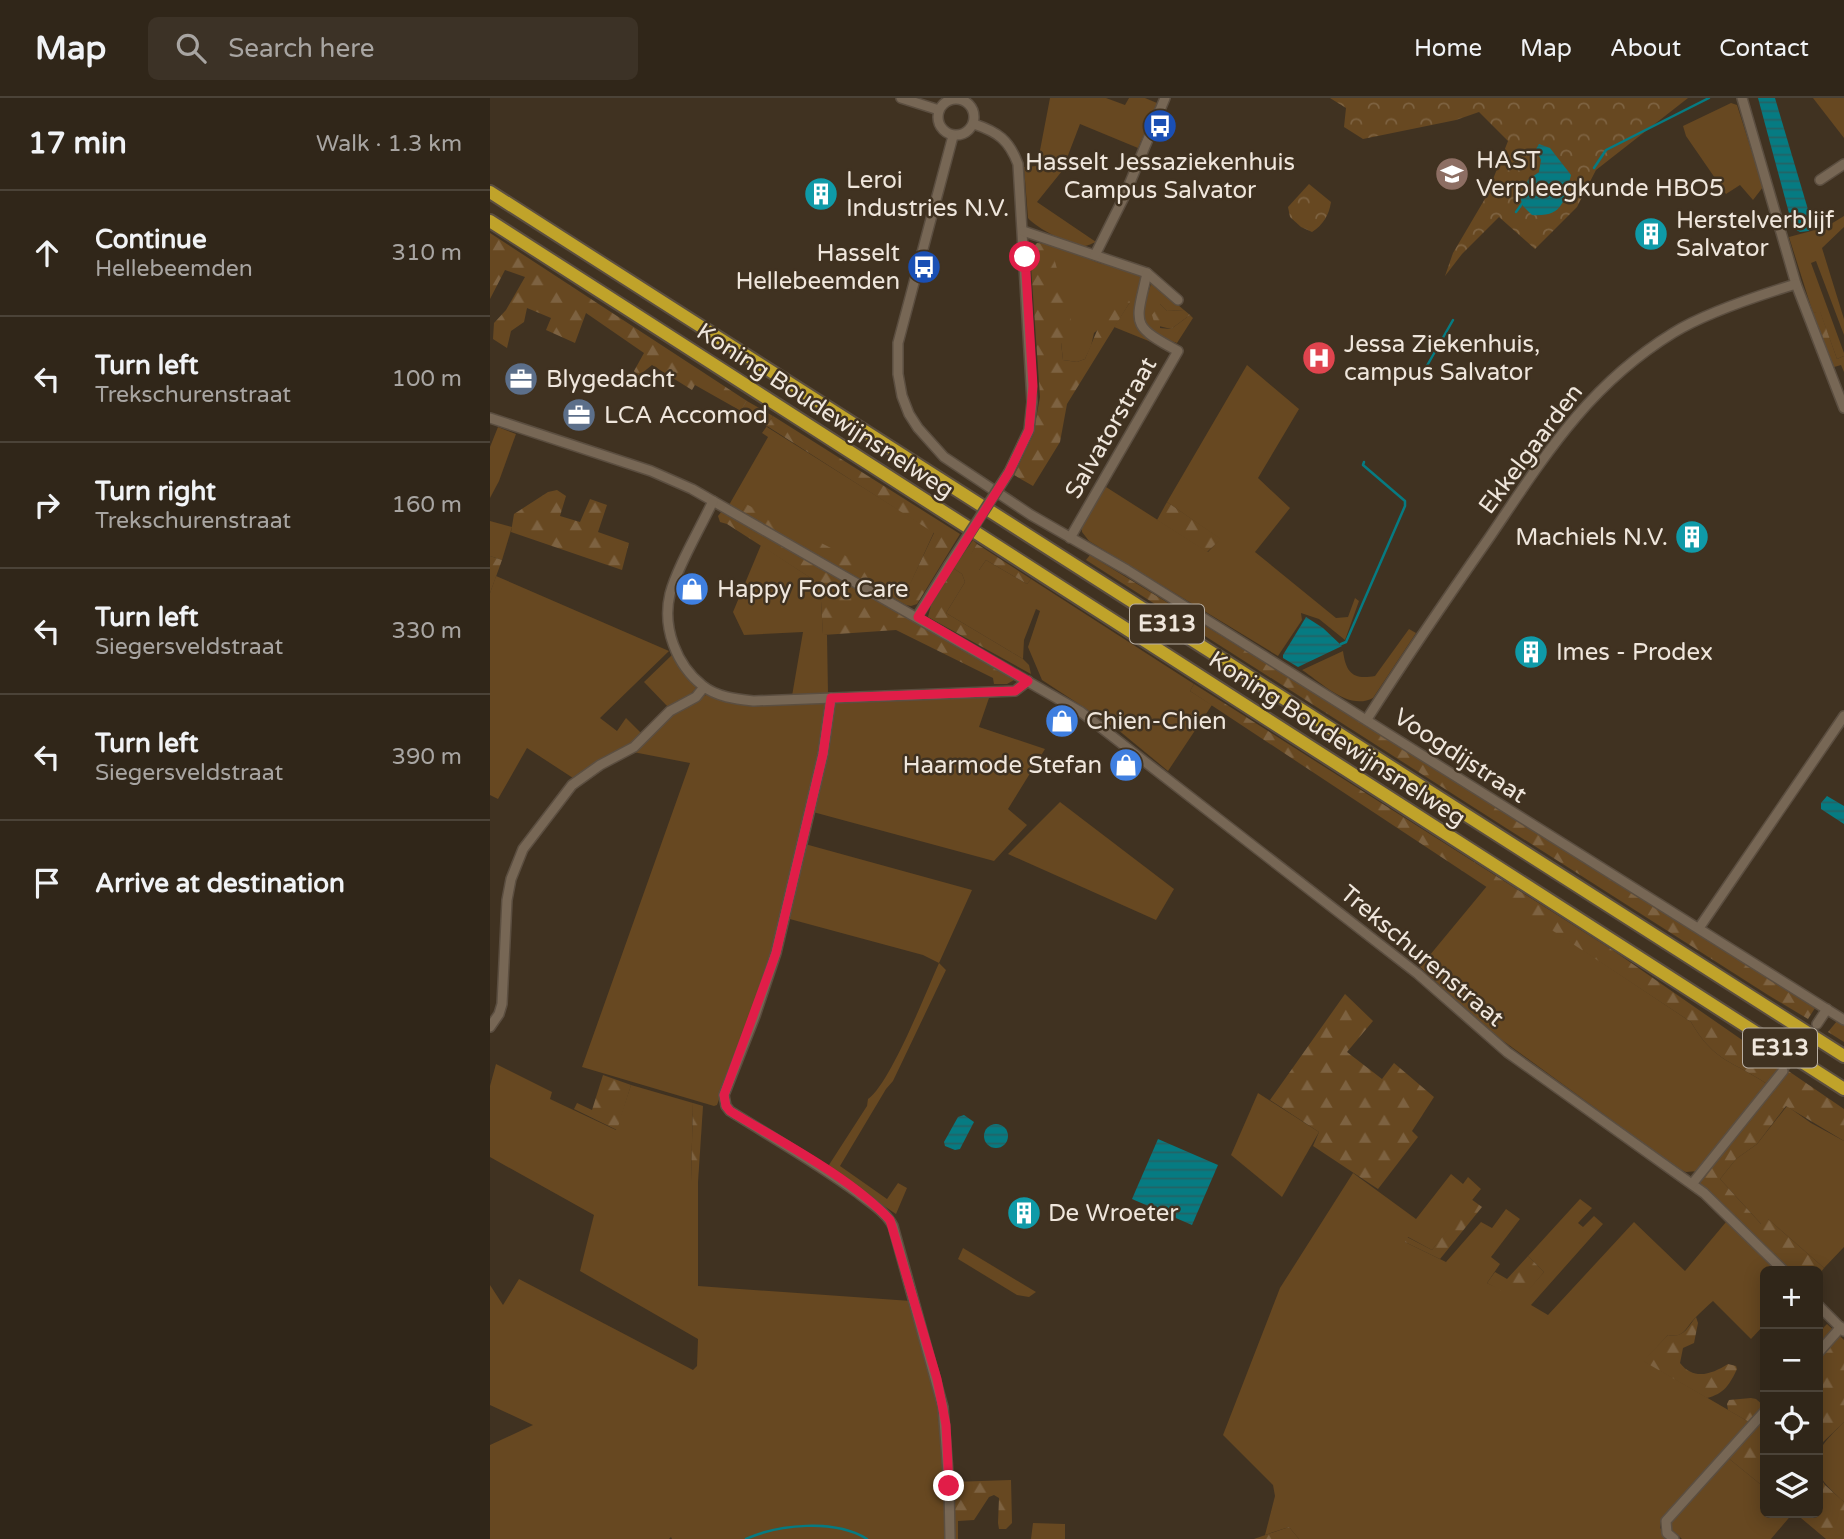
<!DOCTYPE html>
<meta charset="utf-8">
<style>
:root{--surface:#302619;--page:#3c3226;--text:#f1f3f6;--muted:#a8a5a2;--line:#4b4338}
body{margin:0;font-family:"Varela Round",sans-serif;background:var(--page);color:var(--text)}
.controls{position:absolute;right:21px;bottom:21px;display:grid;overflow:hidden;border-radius:10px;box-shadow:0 4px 18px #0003}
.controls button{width:63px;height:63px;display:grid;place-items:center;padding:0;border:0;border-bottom:2px solid var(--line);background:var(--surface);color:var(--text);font:35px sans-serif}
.stop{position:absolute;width:21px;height:21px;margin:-16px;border:5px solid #e11d48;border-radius:50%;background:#fff}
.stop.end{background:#e11d48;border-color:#fff;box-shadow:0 2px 7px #0008}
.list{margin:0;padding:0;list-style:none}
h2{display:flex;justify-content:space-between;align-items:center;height:91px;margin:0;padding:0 28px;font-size:30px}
h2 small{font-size:23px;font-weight:400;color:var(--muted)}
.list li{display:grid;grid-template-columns:46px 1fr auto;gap:21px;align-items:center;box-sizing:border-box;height:126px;padding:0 28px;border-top:2px solid var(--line)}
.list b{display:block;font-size:26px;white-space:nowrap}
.list p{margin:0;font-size:23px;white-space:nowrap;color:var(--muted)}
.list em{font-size:23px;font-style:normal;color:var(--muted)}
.icon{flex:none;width:38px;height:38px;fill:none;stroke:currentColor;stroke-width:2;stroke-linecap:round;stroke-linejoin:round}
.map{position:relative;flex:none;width:1354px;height:1441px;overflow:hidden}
header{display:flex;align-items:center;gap:42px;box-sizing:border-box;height:98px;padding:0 35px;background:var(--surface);border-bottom:2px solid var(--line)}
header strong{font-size:33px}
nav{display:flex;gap:38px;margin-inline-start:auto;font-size:24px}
.search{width:490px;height:63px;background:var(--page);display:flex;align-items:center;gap:18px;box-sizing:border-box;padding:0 24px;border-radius:10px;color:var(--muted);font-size:26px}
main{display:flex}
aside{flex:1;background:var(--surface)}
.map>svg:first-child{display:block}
</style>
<header>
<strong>Map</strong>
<div class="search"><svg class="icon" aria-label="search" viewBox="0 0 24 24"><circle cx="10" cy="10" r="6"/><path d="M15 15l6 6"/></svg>Search here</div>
<nav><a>Home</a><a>Map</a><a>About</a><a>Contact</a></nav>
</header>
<main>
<aside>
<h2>17 min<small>Walk · 1.3 km</small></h2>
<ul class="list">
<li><svg class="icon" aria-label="ahead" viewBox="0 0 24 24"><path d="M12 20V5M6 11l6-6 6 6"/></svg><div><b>Continue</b><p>Hellebeemden</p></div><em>310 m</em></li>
<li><svg class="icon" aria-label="left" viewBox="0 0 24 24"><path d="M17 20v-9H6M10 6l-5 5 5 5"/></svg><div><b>Turn left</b><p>Trekschurenstraat</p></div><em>100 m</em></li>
<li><svg class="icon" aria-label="right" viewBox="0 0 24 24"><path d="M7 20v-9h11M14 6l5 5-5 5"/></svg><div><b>Turn right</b><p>Trekschurenstraat</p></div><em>160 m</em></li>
<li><svg class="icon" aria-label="left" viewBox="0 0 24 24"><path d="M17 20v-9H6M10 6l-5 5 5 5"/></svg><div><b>Turn left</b><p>Siegersveldstraat</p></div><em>330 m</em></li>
<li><svg class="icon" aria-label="left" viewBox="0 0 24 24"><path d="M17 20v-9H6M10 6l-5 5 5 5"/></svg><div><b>Turn left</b><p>Siegersveldstraat</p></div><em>390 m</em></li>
<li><svg class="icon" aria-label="arrive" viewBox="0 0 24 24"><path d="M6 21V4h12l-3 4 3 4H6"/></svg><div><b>Arrive at destination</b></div></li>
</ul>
</aside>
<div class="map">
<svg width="1354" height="1441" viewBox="0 0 1354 1441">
<defs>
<pattern id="forest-firs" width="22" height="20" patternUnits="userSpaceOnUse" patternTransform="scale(1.75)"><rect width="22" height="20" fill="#674821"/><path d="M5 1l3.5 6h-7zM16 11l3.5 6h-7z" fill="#7d6241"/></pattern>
<pattern id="park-crowns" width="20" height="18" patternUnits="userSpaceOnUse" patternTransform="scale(1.75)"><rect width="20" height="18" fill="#674821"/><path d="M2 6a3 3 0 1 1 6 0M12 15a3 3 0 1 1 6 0" fill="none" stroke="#7d6241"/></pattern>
<pattern id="water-rules" width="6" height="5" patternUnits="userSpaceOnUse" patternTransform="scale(1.75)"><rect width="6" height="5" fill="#067b82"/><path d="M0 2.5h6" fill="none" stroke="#246365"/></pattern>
</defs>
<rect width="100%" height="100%" fill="#403221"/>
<g fill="#674821">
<path d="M560,0h56l19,7 4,-7h16l12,5 -19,45 -58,-24 -18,47 -25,31 59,40c-3,1 -9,4 -11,4 -14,0 -49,-18 -57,-28l-4,-51 13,-1z"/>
<polygon points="1323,0 1354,0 1354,40"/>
<polygon points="1241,5 1247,7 1273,89 1263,102 1250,87 1236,96 1196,38 1193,28"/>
<polygon points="1354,118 1354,129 1332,150 1354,221 1354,237 1326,163 1321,165 1354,255 1354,258 1347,261 1330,214 1323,215 1299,139 1336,129"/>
<path d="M560,146l49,19 36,9 5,4c2,35 -19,43 16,68l-42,-17 16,-25 -36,31 -3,13 -6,13 -8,3 -14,-2z"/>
<polygon points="661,186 663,186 694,212 677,213 670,206 670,230 681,231 700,217 703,220 687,245 661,236 651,216"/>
<polygon points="757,267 809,311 768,380 800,410 765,454 846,520 858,519 865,500 869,503 855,542 829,521 811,515 812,522 788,558 599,443 592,434 592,426 611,391 616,389 718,454 730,441 677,404"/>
<polygon points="257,303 283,318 277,329 444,434 418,491 256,407 252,414 239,407 278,339 272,335 277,328 251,313"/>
<polygon points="8,329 26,336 9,383 0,400 0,349"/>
<polygon points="0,423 22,429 12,462 0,458"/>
<polygon points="483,442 487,446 478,462 489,472 496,462 537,486 541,481 704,586 700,593 722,607 678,673 627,631 552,582 538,549 550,513 546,511 534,542 533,561 456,515 475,484 472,476 463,470"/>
<polygon points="271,447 330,486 333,536 337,537 338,596 302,598 313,534 254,537 243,514"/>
<path d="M6,478l173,75 -69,67 17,13 9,-13 16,16c-20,18 -46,29 -69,44l-46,-30 -29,51 -8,-4v-202z"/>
<path d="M919,531l7,4 -43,65c-24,13 -51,-15 -71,-28l41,-19c3,22 10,29 32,25z"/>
<polygon points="182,557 205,586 206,590 197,600 179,610 154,584"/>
<polygon points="219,595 332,604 336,608 330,655 281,860 227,1007 224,1008 92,969 200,665 143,654 175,622"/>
<polygon points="500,597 489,629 555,651 518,711 537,727 504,763 323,714 346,605"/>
<polygon points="570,704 684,791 666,822 518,756"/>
<path d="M315,746l167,46 -33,73 7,7 -53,111 -7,8 -46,77 47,33 11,-16 9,5 -11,26 -69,-46 40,-62 1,-7c22,-15 58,-107 71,-136l-16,-8 -137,-37z"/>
<path d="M997,788l204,136c24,41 41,38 76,62l-69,87 -12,1 -7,-3 -188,-137 -71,-65z"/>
<polygon points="6,966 62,994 60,1001 126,1032 141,987 203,1005 201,1083 208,1084 208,1188 421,1203 452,1322 458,1441 182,1441 181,1439 179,1441 0,1441 0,1347 43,1327 0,1307 0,1187 13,1207 29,1181 203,1272 207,1268 208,1241 90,1173 104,1117 0,1059 0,988"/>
<polygon points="768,995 829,1034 792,1099 741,1057"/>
<polygon points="1297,1008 1321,1025 1354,1043 1354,1149 1334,1170 1278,1121 1272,1127 1230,1081 1246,1061 1267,1046"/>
<path d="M863,1075l63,46 35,-45 12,10 5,-7 13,12 -49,61 -24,-13 -3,5 41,20 35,-40 11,6 14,-19 14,10 -29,38 9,7 -13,19 13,6 26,3 18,-20 -16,-16 52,-57 12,9 -14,15 5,4 11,-11 9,8 -72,81 17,10 86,-93 51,49 41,-49 46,43 -12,11 5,6v42l-14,15 -38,-38c-6,5 -12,11 -18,17 -10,10 -10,20 -27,17l-24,26 105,61 -88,98 -1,8 10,11h-371l-10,-12 -24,8 10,-39 -2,-11 -50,-50 57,-147z"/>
<polygon points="473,1150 546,1194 539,1199 527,1197 468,1161"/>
<path d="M1354,1324v80c-39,-34 -35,-46 0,-80z"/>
<polygon points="1237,1359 1275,1390 1275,1415 1303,1415 1281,1441 1192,1441 1179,1429 1182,1419"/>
<polygon points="543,1425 575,1426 575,1441 541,1441"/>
</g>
<g fill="url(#forest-firs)">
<polygon points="0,135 257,303 251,313 205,287 202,292 162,267 147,279 144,273 154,255 96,215 85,245 56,232 61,220 37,210 34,224 21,233 17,250 3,241 4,225 16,212 35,179 15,172 0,201"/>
<polygon points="547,145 560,146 581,220 579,237 571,245 573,262 587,264 595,261 614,216 634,201 637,201 640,204 577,306 570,344 543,388 524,377 543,337 550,299 540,153"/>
<polygon points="670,206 677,213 694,212 700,217 681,231 665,227 662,217"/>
<polygon points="1330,213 1347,261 1354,258 1354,274 1351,267 1344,269 1323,215"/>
<polygon points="283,318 470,436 427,506 421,508 416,507 252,414 256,406 418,490 444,435 277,328"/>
<polygon points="67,392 76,398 70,418 90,424 100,401 117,407 108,434 139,445 132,472 21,434 24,416 58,394"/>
<polygon points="677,404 731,441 717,454 667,422"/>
<polygon points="232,413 523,579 524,582 517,586 504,586 503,580 406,532 333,537 330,486 237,426 230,424 228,418"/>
<polygon points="487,446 541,481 537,486 496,462 489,472 484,472 479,468 477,462"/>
<polygon points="600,457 839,604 1325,910 1318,921 1278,897 596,462"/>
<polygon points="0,458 12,462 0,495"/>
<polygon points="463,470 472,476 475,484 456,515 533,561 539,567 541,576 438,519 441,507"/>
<path d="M704,586l420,267 167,116 -14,17c-35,-24 -52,-21 -76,-62l-501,-331z"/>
<polygon points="855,896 883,923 857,954 892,981 904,965 944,999 922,1033 928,1039 888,1091 823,1048 829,1034 780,1002"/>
<polygon points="1347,923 1354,927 1354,944 1338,934"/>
<polygon points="1297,972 1354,1011 1354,1043 1296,1008 1267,1046 1246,1061 1230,1081 1271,1126 1277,1120 1334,1170 1328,1178 1328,1173 1301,1173 1210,1085 1211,1081"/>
<polygon points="113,977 141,987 127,1032 84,1011 87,1005 102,1012"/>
<polygon points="203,1005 213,1008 208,1084 201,1084"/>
<polygon points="981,1101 992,1109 950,1161 915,1144 917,1139 942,1152"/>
<polygon points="1038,1158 1054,1174 1037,1194 1042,1198 1036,1206 997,1185 1005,1174 1017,1181"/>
<path d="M1206,1219l2,6 -4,20 -11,5 -3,15c14,18 32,11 48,1l8,2 1,3c-7,15 -13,25 -30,29l-64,-37 25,-26c16,3 19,-7 28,-18z"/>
<polygon points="1337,1226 1354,1242 1354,1324 1331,1346 1328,1353 1328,1235"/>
<polygon points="1261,1300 1266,1301 1274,1308 1259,1324 1238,1312 1237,1306 1239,1302"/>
<polygon points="1275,1315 1275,1390 1237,1359"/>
<polygon points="1328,1377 1335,1387 1354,1404 1354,1441 1336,1441 1305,1415 1328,1415"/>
<polygon points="521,1382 522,1425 516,1431 509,1431 508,1425 509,1400 504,1397 499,1399 484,1422 468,1423 468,1441 462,1441 462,1384"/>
<polygon points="799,1429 809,1441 764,1441"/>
</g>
<g fill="url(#park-crowns)">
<polygon points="840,0 1198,0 1106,72 1087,109 1045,151 1009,119 972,156 955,178 963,155 996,99 1018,43 989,14 966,22 873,41 854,29 856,10"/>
<path d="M819,86l22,18c-2,13 -8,23 -19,30l-11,-5 -11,-10 -2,-10z"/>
</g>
<g fill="url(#water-rules)">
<polygon points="1268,0 1285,0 1322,125 1319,133 1310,134 1303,130"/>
<path d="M1049,46l11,4 21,27c-7,27 -8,42 -39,40l-9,-9 -3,-9 8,-17 11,-8 2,-12 -5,-11z"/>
<polygon points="816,519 833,530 852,548 808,569 793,560 793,557"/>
<polygon points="1337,698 1354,708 1354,726 1331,711 1331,705"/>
<polygon points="474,1017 484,1024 470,1051 465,1052 455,1048 454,1044 468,1019"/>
<circle cx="506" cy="1038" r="12"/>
<polygon points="668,1041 728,1067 702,1127 642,1101"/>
</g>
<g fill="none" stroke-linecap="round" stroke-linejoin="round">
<g stroke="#067b82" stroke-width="2.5">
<polyline points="1104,70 1116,52 1219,0"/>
<polyline points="1026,114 1034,103"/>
<polyline points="934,273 963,222"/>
<polyline points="851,546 856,544 915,408 915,403 873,367 874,364"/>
<path d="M256,1441c33,-15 89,-20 121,0"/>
</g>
<polyline stroke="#5a4d3d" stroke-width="9" stroke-dasharray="9 4.5" stroke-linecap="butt" points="1293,973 1327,926"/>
<g stroke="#5b4e40" stroke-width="12">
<g id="minor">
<polyline points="411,0 449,12"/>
<polyline points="1252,0 1306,186 1354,310"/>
<circle cx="466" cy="19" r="18"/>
<path d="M484,26c24,8 35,16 44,40l14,238 -3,28 -20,42"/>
<polyline points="463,38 408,245 408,276 412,298 419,316 428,330 454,359 541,417 637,472 1354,922"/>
<polyline points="1330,82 1354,66"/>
<polyline points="533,133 657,175 688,202"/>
<polyline points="605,157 634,99 675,0"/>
<polyline points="0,320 161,373 202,391 591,614 928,876 1017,954 1214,1095 1294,1173"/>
<path d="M223,403c-12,26 -36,66 -43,93 -8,33 6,71 33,92 14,11 33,13 51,15l261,-10 13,-10"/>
<path d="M580,440l108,-187c-49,-26 -42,-27 -31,-78"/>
<polyline points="427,519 459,467"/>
<path d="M341,600l-8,56 -47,199 -21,63 -31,79 2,11 4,5c43,27 87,52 128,82 12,10 28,19 35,33l50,181 6,79 1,53"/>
<path d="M877,621c39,-61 80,-121 122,-181 55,-81 98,-152 184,-205 32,-20 87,-38 123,-49"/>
<polyline points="1209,830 1354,618"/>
<polyline points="1327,926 1337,911"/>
<polyline points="0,929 9,916 12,906 17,802 21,781 33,751 82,687 110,667 144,649 180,613 206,599 214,589"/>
<polyline points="1202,1086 1293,973"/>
<polyline points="1328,1207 1354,1233"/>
<polyline points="1328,1255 1351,1229"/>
<polyline points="1184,1441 1177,1435 1176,1423 1275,1313"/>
</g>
</g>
<g stroke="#5b4e40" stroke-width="16">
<g id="highway">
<polyline points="0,94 1354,958"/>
<polyline points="0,123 1354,991"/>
</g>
</g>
<use href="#minor" stroke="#776755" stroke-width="9"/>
<use href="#highway" stroke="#c0a32a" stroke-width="12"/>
<g stroke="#5b4e40" stroke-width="12" stroke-linecap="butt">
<polyline id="minor-bridge" points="459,467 519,374"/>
</g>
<use href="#minor-bridge" stroke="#776755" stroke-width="9"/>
</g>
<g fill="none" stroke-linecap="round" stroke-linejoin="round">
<path stroke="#e11d48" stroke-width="9" d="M459,1388l-3,-61 -9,-46 -47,-159c-40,-43 -109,-78 -160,-109l-4,-5 -2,-11 52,-142 47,-199 8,-56 184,-7 13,-10 -110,-64 91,-145 20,-42 4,-44 -8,-129"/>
</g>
<defs>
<g id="bus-disc" transform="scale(1.75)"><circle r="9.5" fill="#1a4fb4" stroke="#403221"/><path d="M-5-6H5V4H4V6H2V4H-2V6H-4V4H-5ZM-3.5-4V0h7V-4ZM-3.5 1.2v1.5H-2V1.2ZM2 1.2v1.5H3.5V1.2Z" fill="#fff"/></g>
<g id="school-disc" transform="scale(1.75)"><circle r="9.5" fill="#8d6e63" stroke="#403221"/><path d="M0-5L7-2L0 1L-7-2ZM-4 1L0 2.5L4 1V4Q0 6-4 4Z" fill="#fff"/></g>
<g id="building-disc" transform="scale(1.75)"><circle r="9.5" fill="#0f9aa8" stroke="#403221"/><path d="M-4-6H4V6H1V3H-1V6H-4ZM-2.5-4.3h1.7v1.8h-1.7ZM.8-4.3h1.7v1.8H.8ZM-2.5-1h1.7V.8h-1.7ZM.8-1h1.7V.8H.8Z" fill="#fff"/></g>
<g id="hospital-disc" transform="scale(1.75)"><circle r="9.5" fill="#e0444e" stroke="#403221"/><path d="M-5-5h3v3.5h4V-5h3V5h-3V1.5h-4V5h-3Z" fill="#fff"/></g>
<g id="office-disc" transform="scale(1.75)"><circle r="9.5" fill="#5c6f8a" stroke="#403221"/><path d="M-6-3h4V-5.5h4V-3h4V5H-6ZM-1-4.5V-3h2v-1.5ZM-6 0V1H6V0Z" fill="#fff"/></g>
<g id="shop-disc" transform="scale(1.75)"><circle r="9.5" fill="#3f7fe0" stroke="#403221"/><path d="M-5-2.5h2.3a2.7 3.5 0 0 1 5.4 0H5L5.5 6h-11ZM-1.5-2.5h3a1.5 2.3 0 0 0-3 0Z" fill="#fff"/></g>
</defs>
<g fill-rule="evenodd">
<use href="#bus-disc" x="670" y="28"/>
<use href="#school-disc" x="962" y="76"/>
<use href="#building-disc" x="331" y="96"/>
<use href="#building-disc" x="1161" y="136"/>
<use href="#bus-disc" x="434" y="169"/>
<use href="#hospital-disc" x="829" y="260"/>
<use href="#office-disc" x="31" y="281"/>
<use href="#office-disc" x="89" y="317"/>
<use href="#building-disc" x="1202" y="439"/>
<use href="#shop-disc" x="202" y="491"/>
<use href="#building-disc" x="1041" y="554"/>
<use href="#shop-disc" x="572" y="623"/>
<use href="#shop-disc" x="636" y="667"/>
<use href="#building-disc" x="534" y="1115"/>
</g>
<g text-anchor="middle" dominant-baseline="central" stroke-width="5" stroke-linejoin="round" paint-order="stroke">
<g fill="#403221" stroke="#bab0a4" stroke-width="2">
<rect x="640" y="506.5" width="74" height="39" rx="5"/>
<rect x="1253" y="930.5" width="74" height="39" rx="5"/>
</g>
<g font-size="23" font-weight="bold" fill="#efe6dc">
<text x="677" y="526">E313</text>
<text x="1290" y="950">E313</text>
</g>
<g font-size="24" fill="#efe6dc" stroke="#403221" text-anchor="start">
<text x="986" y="62">HAST<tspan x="986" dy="28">Verpleegkunde HBO5</tspan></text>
<text x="670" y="64" text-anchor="middle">Hasselt Jessaziekenhuis<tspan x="670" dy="28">Campus Salvator</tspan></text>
<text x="356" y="82">Leroi<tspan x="356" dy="28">Industries N.V.</tspan></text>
<text x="1186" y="122">Herstelverblijf<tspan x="1186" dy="28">Salvator</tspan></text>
<text x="410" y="155" text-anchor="end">Hasselt<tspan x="410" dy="28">Hellebeemden</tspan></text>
<text x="854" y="246">Jessa Ziekenhuis,<tspan x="854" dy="28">campus Salvator</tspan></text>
<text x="56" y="281">Blygedacht</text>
<text x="114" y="317">LCA Accomod</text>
<text x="1178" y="439" text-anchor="end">Machiels N.V.</text>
<text x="227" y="491">Happy Foot Care</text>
<text x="1066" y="554">Imes - Prodex</text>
<text x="596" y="623">Chien-Chien</text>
<text x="612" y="667" text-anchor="end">Haarmode Stefan</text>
<text x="558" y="1115">De Wroeter</text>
</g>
<g font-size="24" fill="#efe6dc" stroke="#403221">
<text transform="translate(335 313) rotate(33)">Koning Boudewijnsnelweg</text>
<text transform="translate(621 330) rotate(-60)">Salvatorstraat</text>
<text transform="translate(1041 351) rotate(-53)">Ekkelgaarden</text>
<text transform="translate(847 641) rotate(33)">Koning Boudewijnsnelweg</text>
<text transform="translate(970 658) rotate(33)">Voogdijstraat</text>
<text transform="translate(932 858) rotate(40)">Trekschurenstraat</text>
</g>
</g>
</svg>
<div class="controls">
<button>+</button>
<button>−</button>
<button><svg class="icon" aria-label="locate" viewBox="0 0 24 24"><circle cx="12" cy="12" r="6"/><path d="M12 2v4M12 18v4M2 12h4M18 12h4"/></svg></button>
<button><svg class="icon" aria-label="layers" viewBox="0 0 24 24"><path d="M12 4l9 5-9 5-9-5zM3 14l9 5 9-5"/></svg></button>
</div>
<div class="stop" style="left:535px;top:159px"></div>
<div class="stop end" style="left:459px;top:1388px"></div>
</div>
</main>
